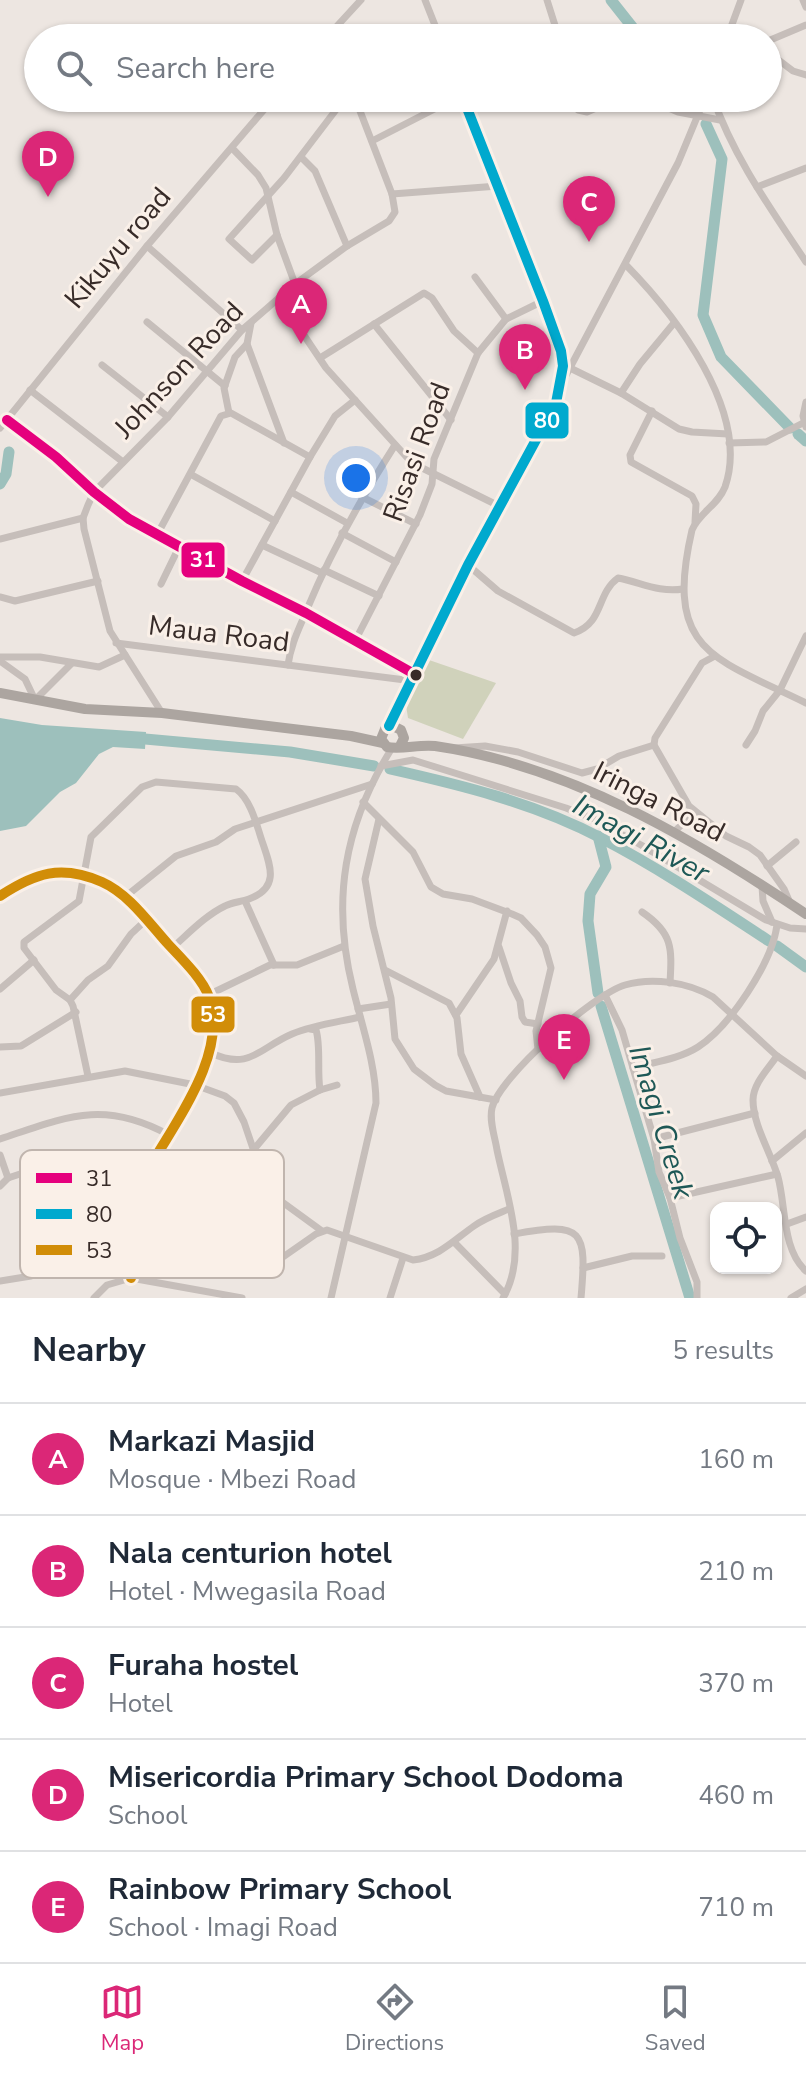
<!DOCTYPE html>
<meta charset="utf-8">
<style>
:root{--surface:#fff;--page:#f2f2f3;--text:#1f2937;--muted:#747a83;--line:#e0e1e3;--accent:#db2777}
body{margin:0;font-family:"Nunito Sans",sans-serif;background:var(--page);color:var(--text)}
.controls{position:absolute;right:24px;bottom:24px;display:grid;overflow:hidden;border-radius:16px;box-shadow:0 2px 6px #0004}
.controls button{width:72px;height:72px;display:grid;place-items:center;padding:0;border:0;border-bottom:2px solid var(--line);background:var(--surface);color:var(--text);font:40px sans-serif}
.you{position:absolute;left:356px;top:478px;width:28px;height:28px;margin:-20px;border:6px solid #fff;border-radius:50%;background:#1a73e8;box-shadow:0 0 0 12px #1a73e833}
.badge{display:grid;place-items:center;width:52px;height:52px;border-radius:50%;background:var(--accent);color:#fff;font-size:26px;font-weight:700}
.pin{position:absolute;translate:-50% -66px;filter:drop-shadow(0 2px 4px #0008)}
.pin::after{content:'';position:absolute;top:42px;width:28px;height:24px;background:inherit;clip-path:polygon(0 0,100% 0,50% 100%)}
.list{margin:0;padding:0;list-style:none}
h2{display:flex;justify-content:space-between;align-items:center;height:104px;margin:0;padding:0 32px;font-size:34px}
h2 small{font-size:26px;font-weight:400;color:var(--muted)}
.list li{display:grid;grid-template-columns:52px 1fr auto;gap:24px;align-items:center;box-sizing:border-box;height:112px;padding:0 32px;border-top:2px solid var(--line)}
.list b{display:block;font-size:30px;white-space:nowrap}
.list p{margin:0;font-size:26px;white-space:nowrap;color:var(--muted)}
.list em{font-size:26px;font-style:normal;color:var(--muted)}
.icon{flex:none;width:44px;height:44px;fill:none;stroke:currentColor;stroke-width:2;stroke-linecap:round;stroke-linejoin:round}
.map{position:relative;flex:none;width:806px;height:1298px;overflow:hidden}
.search{position:absolute;background:var(--surface);box-shadow:0 2px 6px #0004;left:24px;right:24px;top:24px;height:88px;display:flex;align-items:center;gap:20px;box-sizing:border-box;padding:0 28px;border-radius:44px;color:var(--muted);font-size:30px}
.sheet{height:664px;background:var(--surface)}
nav{display:flex;justify-content:space-around;align-items:center;box-sizing:border-box;height:112px;border-top:2px solid var(--line);background:var(--surface);font-size:22px;color:var(--muted)}
nav a{display:grid;justify-items:center;gap:4px}
nav .on{color:var(--accent)}
.map>svg:first-child{display:block}
</style>
<div class="map">
<svg width="806" height="1298" viewBox="0 0 806 1298">
<rect width="100%" height="100%" fill="#ede6e1"/>
<polygon fill="#d0d2bb" points="429,660 496,683 463,739 408,718 406,705"/>
<polygon fill="#9dc0bc" points="0,718 42,725 146,732 145,749 113,747 99,754 76,783 60,792 26,826 0,831"/>
<g fill="none" stroke-linecap="round" stroke-linejoin="round">
<g stroke="#9dc0bc" stroke-width="11">
<polyline points="611,0 641,38"/>
<polyline points="692,98 695,101"/>
<polyline points="706,124 722,159 703,315 721,357 790,428"/>
<polyline points="798,434 806,441"/>
<polyline points="0,484 6,474 9,452"/>
<polyline points="145,739 290,752 374,766"/>
<path d="M390,769c71,16 145,34 211,69 58,30 113,67 168,103"/>
<polyline points="777,946 806,967"/>
<polyline points="598,993 588,921 590,894 606,867 598,836"/>
<polyline points="601,1006 690,1298"/>
</g>
<g stroke="#c6beba" stroke-width="7">
<polyline points="425,0 440,38"/>
<polyline points="547,0 559,38"/>
<polyline points="803,0 806,7"/>
<polyline points="326,38 361,0"/>
<polyline points="727,38 741,0"/>
<polyline points="768,41 806,25"/>
<polyline points="768,52 793,71 806,75"/>
<polyline points="572,98 578,110 587,112 619,98"/>
<polyline points="645,98 678,112 720,120"/>
<path d="M713,98c21,60 58,111 93,164"/>
<polyline points="372,141 456,98"/>
<polyline points="232,148 258,175 266,188 277,235 295,284"/>
<polyline points="301,157 315,171 347,246"/>
<polyline points="757,187 806,168"/>
<polyline points="392,194 498,186"/>
<polyline points="277,235 252,260 229,239 284,178 345,98"/>
<polyline points="147,246 242,330"/>
<path d="M626,265c49,50 125,147 99,222 -7,18 -26,26 -33,43 -28,121 20,127 114,173"/>
<polyline points="475,277 506,319"/>
<polyline points="279,298 326,368 412,463 501,507"/>
<polyline points="147,322 225,386"/>
<polyline points="374,324 451,420"/>
<polyline points="247,344 284,443"/>
<polyline points="320,358 424,293 432,298 454,331 478,353"/>
<polyline points="102,365 168,417"/>
<polyline points="570,368 621,393 679,429 692,432 728,434"/>
<polyline points="564,379 678,163 705,98"/>
<polyline points="30,390 123,462"/>
<polyline points="621,393 640,364 674,323"/>
<polyline points="652,411 630,455 631,462 692,496 696,504 695,522"/>
<polyline points="229,413 224,388 235,357 247,344 251,323"/>
<polyline points="7,420 56,457 94,492 129,519 242,581 306,613 416,675"/>
<polyline points="806,427 803,416 806,402"/>
<polyline points="0,428 147,246 274,98"/>
<polyline points="729,443 766,442 803,423"/>
<polyline points="192,475 275,521"/>
<polyline points="291,492 347,523"/>
<polyline points="362,497 416,524"/>
<polyline points="342,533 396,562"/>
<polyline points="157,535 221,416 231,413 310,457"/>
<polyline points="0,539 83,518"/>
<polyline points="262,545 322,573"/>
<path d="M468,565l30,26 76,42c30,-10 22,-39 44,-55 22,4 41,15 65,11"/>
<polyline points="324,570 379,596"/>
<polyline points="242,581 310,457 335,416 355,400"/>
<polyline points="161,584 179,547"/>
<polyline points="0,597 15,601 98,581"/>
<polyline points="355,641 420,515 432,484 434,459 478,353 506,319 543,301"/>
<polyline points="116,643 413,681"/>
<polyline points="715,656 702,663 655,738 654,745 689,806 726,836 749,847 760,855 784,889 790,903"/>
<polyline points="0,657 40,657 99,667 125,655"/>
<polyline points="0,661 25,679 35,700 72,663"/>
<path d="M288,665c3,-22 12,-38 20,-58 24,-58 54,-110 87,-162"/>
<polyline points="162,713 110,631 84,529 83,518 88,505 94,492 168,417 242,330 295,284 347,246 389,221 395,212 392,194 355,98"/>
<polyline points="389,726 468,565 556,403 563,366 561,351 543,301 463,98"/>
<polyline points="746,745 755,731 763,711 780,690 806,636"/>
<polyline points="454,748 485,746 518,752 582,773 597,769 619,756 654,745"/>
<polyline points="381,766 413,760 566,808 594,819 641,845 766,920 790,928 806,929"/>
<polyline points="363,802 413,852 431,887 443,894 472,899 512,914 521,918 537,935 545,947 551,968 536,1031 538,1049"/>
<polyline points="379,819 365,879 373,926 391,998 395,1039 414,1069 435,1085 446,1091 496,1100"/>
<polyline points="675,831 695,812"/>
<polyline points="767,866 796,842"/>
<polyline points="762,886 763,901 772,922"/>
<path d="M0,896c35,-23 61,-32 102,-14 27,12 47,41 66,62 13,14 34,34 41,53 18,51 -25,113 -51,156 -12,18 -26,37 -31,59 -5,20 2,45 4,66"/>
<polyline points="125,897 176,856 216,842 235,829 372,784"/>
<polyline points="245,901 274,965"/>
<path d="M642,912c31,21 30,36 28,71"/>
<polyline points="499,947 511,983 520,1001 522,1017 525,1022 538,1024"/>
<polyline points="385,970 449,1003 457,1018 461,1054 480,1097"/>
<polyline points="0,989 34,960"/>
<polyline points="208,995 270,965 297,965 344,946"/>
<polyline points="605,995 622,1030 633,1068 654,1139 659,1172 670,1198 680,1238 697,1282 697,1298"/>
<polyline points="70,1000 88,980 108,966 131,934 146,920"/>
<polyline points="358,1009 391,1004"/>
<polyline points="456,1015 494,959 507,911"/>
<path d="M310,1029l6,1c5,16 1,41 4,60"/>
<polyline points="0,1047 21,1046 76,1012"/>
<path d="M211,1053c39,18 48,-5 81,-19 21,-9 46,-12 68,-17"/>
<path d="M777,1056c-9,13 -24,28 -24,44 0,25 18,53 25,77 8,29 4,73 28,94"/>
<path d="M633,1068c21,-6 46,-9 65,-21 32,-21 74,-84 79,-122"/>
<path d="M88,1076l-15,-70 -3,-6 -14,-10 -32,-42v-6l55,-41 12,-64 51,-50 14,-5 80,7c14,10 20,33 25,49 8,25 21,49 -12,61 -8,3 -17,3 -24,7 -19,9 -37,28 -53,42"/>
<polyline points="0,1093 125,1071 195,1085 225,1096 234,1103 244,1122 264,1181 263,1188"/>
<path d="M0,1139c66,-22 103,-40 169,-4"/>
<polyline points="654,1139 755,1113"/>
<polyline points="0,1155 8,1178"/>
<polyline points="155,1157 169,1164 192,1170 198,1186 197,1211"/>
<polyline points="772,1161 806,1133"/>
<polyline points="0,1186 8,1178 20,1174 43,1178 126,1215"/>
<polyline points="670,1198 777,1174"/>
<polyline points="216,1199 226,1193 248,1187 263,1188 322,1231"/>
<polyline points="199,1210 210,1202 291,1105 320,1090 337,1085"/>
<polyline points="25,1219 66,1202"/>
<polyline points="787,1224 806,1217"/>
<path d="M514,1234c70,-13 73,-4 67,64"/>
<polyline points="454,1242 505,1294"/>
<path d="M65,1254c-5,-23 -8,-45 12,-60"/>
<polyline points="583,1268 632,1256 662,1256"/>
<path d="M0,1281l31,-5 34,-22 38,-16 60,-6 36,-22 32,36 40,13 12,-2 33,-23 11,-4 86,30c26,-3 41,-20 61,-34 11,-8 23,-12 35,-17"/>
<polyline points="94,1298 107,1285 131,1278 242,1298"/>
<path d="M331,1298l45,-195c0,-38 -14,-77 -23,-114 -22,-88 -9,-164 39,-241"/>
<polyline points="390,1298 403,1258"/>
<path d="M503,1298c26,-45 4,-100 -6,-148 -2,-13 -8,-29 -5,-42 7,-31 102,-114 133,-123 27,-8 63,-3 88,12l64,59 29,20"/>
<polyline points="791,1298 806,1289"/>
</g>
<g stroke="#aca5a0" stroke-width="10">
<polyline points="0,693 85,709 162,713 351,736 383,743"/>
<path d="M400,746l4,-8 -3,-8 -8,-4 -8,3 -4,10 6,8c15,3 32,-3 48,-1 136,20 259,93 371,168"/>
</g>
<g stroke="#faf0e8" stroke-width="16">
<polyline id="bus-1" points="7,420 56,457 94,492 129,519 242,581 306,613 416,675"/>
</g>
<g stroke="#faf0e8" stroke-width="16">
<polyline id="bus-2" points="389,726 468,565 556,403 563,366 561,351 543,301 463,98"/>
</g>
<g stroke="#faf0e8" stroke-width="16">
<path id="bus-3" d="M0,896c35,-23 61,-32 102,-14 27,12 47,41 66,62 13,14 34,34 41,53 18,51 -25,113 -51,156 -12,18 -26,37 -31,59 -5,20 2,45 4,66"/>
</g>
<use href="#bus-1" stroke="#e5007d" stroke-width="10"/>
<use href="#bus-2" stroke="#00a9ce" stroke-width="10"/>
<use href="#bus-3" stroke="#d18d08" stroke-width="10"/>
</g>
<circle fill="#372b28" stroke="#faf0e8" stroke-width="3" cx="416" cy="675" r="7"/>
<g text-anchor="middle" dominant-baseline="central" stroke-width="6" stroke-linejoin="round" paint-order="stroke">
<g font-size="28" fill="#372b28" stroke="#faf0e8">
<text transform="translate(118 248) rotate(-50)">Kikuyu road</text>
<text transform="translate(179 370) rotate(-47)">Johnson Road</text>
<text transform="translate(417 452) rotate(-70)">Risasi Road</text>
<text transform="translate(219 634) rotate(7)">Maua Road</text>
<text transform="translate(659 802) rotate(27)">Iringa Road</text>
</g>
<g font-size="30" font-style="italic" fill="#1e5856" stroke="#faf0e8">
<text transform="translate(641 839) rotate(29)">Imagi River</text>
<text transform="translate(661 1122) rotate(73)">Imagi Creek</text>
</g>
</g>
<rect x="20" y="1150" width="264" height="128" rx="12" fill="#faf0e8" stroke="#c0b5ae" stroke-width="2"/>
<rect x="36" y="1173" width="36" height="10" fill="#e5007d"/>
<rect x="36" y="1209" width="36" height="10" fill="#00a9ce"/>
<rect x="36" y="1245" width="36" height="10" fill="#d18d08"/>
<g font-size="22" fill="#372b28">
<text x="86" y="1186">31</text>
<text x="86" y="1222">80</text>
<text x="86" y="1258">53</text>
</g>
<g stroke="#faf0e8" stroke-width="3">
<rect x="524" y="401" width="46" height="39" rx="8" fill="#00a9ce"/>
<rect x="180" y="541" width="46" height="38" rx="8" fill="#e5007d"/>
<rect x="190" y="995" width="46" height="39" rx="8" fill="#d18d08"/>
</g>
<g font-size="22" text-anchor="middle" font-weight="bold" fill="#fff">
<text x="547" y="428">80</text>
<text x="203" y="567">31</text>
<text x="213" y="1022">53</text>
</g>
</svg>
<div class="controls">
<button><svg class="icon" aria-label="locate" viewBox="0 0 24 24"><circle cx="12" cy="12" r="6"/><path d="M12 2v4M12 18v4M2 12h4M18 12h4"/></svg></button>
</div>
<div class="you"></div>
<div class="pin badge" style="left:301px;top:344px">A</div>
<div class="pin badge" style="left:525px;top:390px">B</div>
<div class="pin badge" style="left:589px;top:242px">C</div>
<div class="pin badge" style="left:48px;top:197px">D</div>
<div class="pin badge" style="left:564px;top:1080px">E</div>
<div class="search"><svg class="icon" aria-label="search" viewBox="0 0 24 24"><circle cx="10" cy="10" r="6"/><path d="M15 15l6 6"/></svg>Search here</div>
</div>
<section class="sheet">
<h2>Nearby<small>5 results</small></h2>
<ul class="list">
<li><span class="badge">A</span><div><b>Markazi Masjid</b><p>Mosque · Mbezi Road</p></div><em>160 m</em></li>
<li><span class="badge">B</span><div><b>Nala centurion hotel</b><p>Hotel · Mwegasila Road</p></div><em>210 m</em></li>
<li><span class="badge">C</span><div><b>Furaha hostel</b><p>Hotel</p></div><em>370 m</em></li>
<li><span class="badge">D</span><div><b>Misericordia Primary School Dodoma</b><p>School</p></div><em>460 m</em></li>
<li><span class="badge">E</span><div><b>Rainbow Primary School</b><p>School · Imagi Road</p></div><em>710 m</em></li>
</ul>
</section>
<nav>
<a class="on"><svg class="icon" aria-label="map" viewBox="0 0 24 24"><path d="M3 6l6-2 6 2 6-2v14l-6 2-6-2-6 2zM9 4v14M15 6v14"/></svg>Map</a>
<a><svg class="icon" aria-label="directions" viewBox="0 0 24 24"><path d="M12 3l9 9-9 9-9-9zM9 14v-3h6M13 9l2 2-2 2"/></svg>Directions</a>
<a><svg class="icon" aria-label="saved" viewBox="0 0 24 24"><path d="M7 4h10v16l-5-4-5 4z"/></svg>Saved</a>
</nav>
